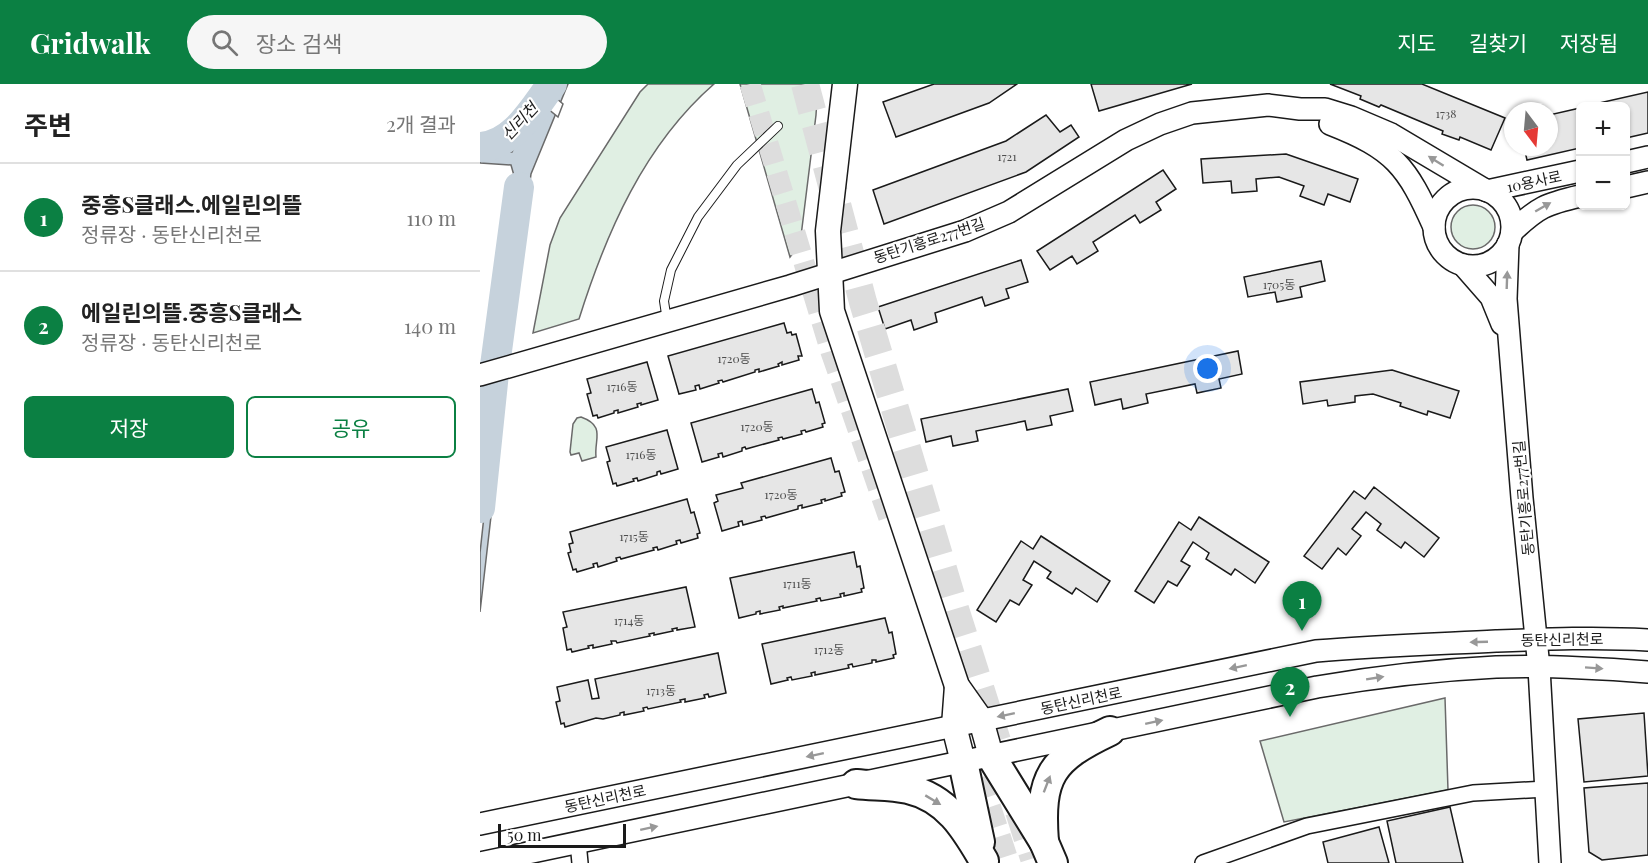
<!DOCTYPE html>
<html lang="ko">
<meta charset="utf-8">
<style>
:root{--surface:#fff;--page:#f6f6f6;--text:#222;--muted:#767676;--line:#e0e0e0;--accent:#0b8043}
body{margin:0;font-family:"Playfair Display","Noto Sans KR",serif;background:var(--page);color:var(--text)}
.controls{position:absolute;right:18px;top:18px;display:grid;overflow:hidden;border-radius:9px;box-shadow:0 2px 4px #0004}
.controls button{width:54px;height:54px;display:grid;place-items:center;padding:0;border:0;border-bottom:2px solid var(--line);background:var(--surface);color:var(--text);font:30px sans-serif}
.compass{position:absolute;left:1024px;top:18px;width:54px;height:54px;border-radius:50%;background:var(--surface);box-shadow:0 2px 4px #0004;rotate:164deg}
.scale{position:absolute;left:18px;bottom:15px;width:128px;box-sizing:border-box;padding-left:6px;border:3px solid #1a1a1a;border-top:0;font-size:16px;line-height:21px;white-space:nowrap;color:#1a1a1a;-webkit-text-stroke:4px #fff;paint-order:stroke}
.you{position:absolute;left:728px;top:285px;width:21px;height:21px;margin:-15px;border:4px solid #fff;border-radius:50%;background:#1a73e8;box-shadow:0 0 0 9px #1a73e833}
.badge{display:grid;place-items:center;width:39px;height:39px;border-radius:50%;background:var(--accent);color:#fff;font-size:20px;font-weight:700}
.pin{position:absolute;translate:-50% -50px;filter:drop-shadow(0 2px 3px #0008)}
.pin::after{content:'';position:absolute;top:32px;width:21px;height:18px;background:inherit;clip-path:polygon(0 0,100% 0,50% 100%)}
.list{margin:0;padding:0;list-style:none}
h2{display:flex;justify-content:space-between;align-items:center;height:78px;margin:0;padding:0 24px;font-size:26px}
h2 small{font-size:20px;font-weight:400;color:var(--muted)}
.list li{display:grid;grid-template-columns:39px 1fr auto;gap:18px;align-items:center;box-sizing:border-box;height:108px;padding:0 24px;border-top:2px solid var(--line)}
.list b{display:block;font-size:22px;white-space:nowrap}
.list p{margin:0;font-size:20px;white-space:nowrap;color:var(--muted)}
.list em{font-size:20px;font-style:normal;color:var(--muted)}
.actions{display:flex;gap:12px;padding:18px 24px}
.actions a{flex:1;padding:14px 0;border:2px solid var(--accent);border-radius:9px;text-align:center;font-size:21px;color:var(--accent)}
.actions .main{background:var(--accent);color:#fff}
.icon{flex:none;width:33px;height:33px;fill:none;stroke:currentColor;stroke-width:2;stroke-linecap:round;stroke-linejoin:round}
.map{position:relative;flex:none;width:1168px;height:779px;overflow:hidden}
header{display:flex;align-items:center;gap:36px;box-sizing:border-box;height:84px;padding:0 30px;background:var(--accent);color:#fff}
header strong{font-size:28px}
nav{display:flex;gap:33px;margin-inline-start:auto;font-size:21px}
.search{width:420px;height:54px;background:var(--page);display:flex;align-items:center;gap:15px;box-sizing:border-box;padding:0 21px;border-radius:33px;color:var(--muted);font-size:22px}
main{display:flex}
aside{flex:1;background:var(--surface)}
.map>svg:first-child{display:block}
</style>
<header>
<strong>Gridwalk</strong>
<div class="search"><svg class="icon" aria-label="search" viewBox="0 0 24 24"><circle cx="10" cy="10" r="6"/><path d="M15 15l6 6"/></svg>장소 검색</div>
<nav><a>지도</a><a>길찾기</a><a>저장됨</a></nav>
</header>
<main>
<aside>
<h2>주변<small>2개 결과</small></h2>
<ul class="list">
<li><span class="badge">1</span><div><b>중흥S클래스.에일린의뜰</b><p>정류장 · 동탄신리천로</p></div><em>110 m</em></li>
<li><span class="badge">2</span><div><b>에일린의뜰.중흥S클래스</b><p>정류장 · 동탄신리천로</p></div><em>140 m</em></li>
</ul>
<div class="actions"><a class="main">저장</a><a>공유</a></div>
</aside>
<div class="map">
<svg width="1168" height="779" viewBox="0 0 1168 779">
<rect width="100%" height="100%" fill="#fff"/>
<g fill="#e0efe3" stroke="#6a6a6a" stroke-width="1.5">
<path d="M168,0h66c-70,61 -108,149 -135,235l-46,14 17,-88 10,-27 80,-126z"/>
<polygon points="260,0 338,0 336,31 320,160 310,173"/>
<circle cx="993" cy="143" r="22"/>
<path d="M101,333c25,9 13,22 15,40l-14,4 -3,-8 -8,2 -1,-3 3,-28 4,-6z"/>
<polygon points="965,614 968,706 804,738 780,657"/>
</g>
<g fill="#c6d2dc" stroke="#6a6a6a" stroke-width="1.5">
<polygon points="68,0 88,0 51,90 27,274 23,274 37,102 31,81 0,79 0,68 32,68"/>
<polygon points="27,293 0,528 0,469 19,294"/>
</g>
<polygon fill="#fff" stroke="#6a6a6a" stroke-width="1.5" points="63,3 83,20 78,33 56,15"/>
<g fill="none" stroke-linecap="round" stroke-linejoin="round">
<g stroke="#c6d2dc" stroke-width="30">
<path d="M0,63c34,-2 53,-38 72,-63"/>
<polyline points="0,424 14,289 39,103"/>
</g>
</g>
<g fill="#e6e6e6" stroke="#1a1a1a" stroke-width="1.5">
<polygon points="454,0 537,0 509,19 416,53 403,18"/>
<polygon points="611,0 712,0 619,27"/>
<polygon points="850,0 942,0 1025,34 1011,66 980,53 979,56 962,50 963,47 901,21 899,23 880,15 881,12"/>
<polygon points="1168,8 1168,49 1146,54 1146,22 1106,22"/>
<polygon points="1100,24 1100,64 1047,76 1044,63 1069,63 1069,31"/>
<polygon points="566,31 580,48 591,41 599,53 546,88 404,140 393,106 526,57"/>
<polygon points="806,70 878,95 870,118 848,110 844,121 820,112 824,102 799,93 776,95 777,107 752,109 751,97 723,99 721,75"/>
<polygon points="683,86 696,105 676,118 681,126 660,139 655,131 613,158 618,167 597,180 592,172 570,186 557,167"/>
<polygon points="541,176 548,198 526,205 529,214 505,222 502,213 455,229 457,238 434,246 431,236 405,245 398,223"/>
<polygon points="841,177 845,197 820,203 822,213 797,218 795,208 768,213 764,193"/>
<polygon points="304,239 307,249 311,248 312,251 316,250 322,272 318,272 319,276 302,281 302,278 298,280 299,282 279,288 279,285 275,286 275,288 243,298 242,296 238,297 239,299 220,305 219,301 215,302 216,306 199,310 188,272"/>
<polygon points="758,267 762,290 739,295 741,304 717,309 715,300 666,310 668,319 643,325 641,315 615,321 610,298"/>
<polygon points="167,278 178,316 161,321 161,319 157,320 158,323 138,329 138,326 134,327 134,329 118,334 117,331 113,332 107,310 111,309 107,295"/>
<polygon points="912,286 979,307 970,334 948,327 947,331 920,322 921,319 893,310 875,312 875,318 848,322 847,316 823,320 820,298"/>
<polygon points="332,305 336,319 339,318 345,339 342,340 343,343 326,348 325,346 321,347 322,350 303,355 302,353 298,354 299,356 266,365 265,363 262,364 262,367 243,373 242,369 238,370 239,373 222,378 211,339"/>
<polygon points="588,305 593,327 570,332 572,341 547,346 545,337 496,347 498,357 473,362 471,352 446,358 441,335"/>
<polygon points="187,346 198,385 181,390 180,387 177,388 177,391 158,397 157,394 153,395 154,397 137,402 136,399 133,400 127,378 130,377 126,363"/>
<polygon points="351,374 355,388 359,387 365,408 361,409 362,412 345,417 345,415 341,416 342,419 322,424 322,421 318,422 318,425 286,434 285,432 281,433 282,436 263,441 262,437 258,438 259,442 242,447 234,419 238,417 236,411 263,404 261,399"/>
<polygon points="894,403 959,454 944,473 925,458 921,464 897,446 901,440 886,428 872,445 881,452 866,471 858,464 842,485 824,472 874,407 885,415"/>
<polygon points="207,415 211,429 214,428 220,449 217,450 218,454 201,459 200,456 196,457 197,460 178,466 177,463 173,464 174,466 141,475 140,473 136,474 137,477 118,483 117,479 113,480 114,483 97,488 96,485 93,486 88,469 91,468 89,460 93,459 90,448"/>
<polygon points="719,433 789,478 775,499 755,485 751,491 726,475 729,469 713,458 701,477 710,482 697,502 688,497 674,519 655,507 699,438 711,446"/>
<polygon points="561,452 630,497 617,518 596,504 592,510 567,494 571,488 554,477 543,496 552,501 539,521 530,516 516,538 497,526 541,457 553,465"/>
<polygon points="374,468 377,483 380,482 384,504 381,505 382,508 364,512 364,509 360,510 361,513 341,517 340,514 336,515 337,517 303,524 303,522 299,523 300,526 280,530 280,527 276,528 276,530 259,534 250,494"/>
<polygon points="206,503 215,543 197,546 197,544 192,545 193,547 174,551 174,549 169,550 170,552 137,559 136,557 131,557 132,560 113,564 113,561 108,562 109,564 92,568 91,565 87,566 83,544 87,543 83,528"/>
<polygon points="405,534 409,549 412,548 416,570 413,571 414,574 396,578 396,576 392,576 392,579 373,583 372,580 368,581 369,584 335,591 335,588 331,589 332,592 312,596 311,593 307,594 308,596 291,600 282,560"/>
<polygon points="238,569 246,609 229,613 228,610 224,611 225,614 205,618 205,615 200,616 201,618 168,625 167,623 163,624 164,627 144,631 144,628 140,629 140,631 123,635 116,634 85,643 84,639 81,640 76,618 80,617 77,603 108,596 112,615 119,614 115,595"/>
<polygon points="1164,629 1168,692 1104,698 1098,635"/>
<polygon points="1168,699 1168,771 1122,776 1109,768 1104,704"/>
<polygon points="970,723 983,779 916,779 907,737"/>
<polygon points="899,743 909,779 848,779 843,758"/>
</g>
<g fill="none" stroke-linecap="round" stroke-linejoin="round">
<g stroke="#ddd" stroke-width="21" stroke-dasharray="21 10" stroke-linecap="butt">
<polyline points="270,0 351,268 410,437"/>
<polyline points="491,664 529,779"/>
</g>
<g stroke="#ddd" stroke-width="28" stroke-dasharray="28 14" stroke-linecap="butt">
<polyline points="325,0 383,218 475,525 517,657"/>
<polyline points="539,727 554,774"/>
</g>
<g stroke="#1a1a1a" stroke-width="10">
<polyline id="lane" points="187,237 184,217 191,186 218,133 257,81 298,42"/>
</g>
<g stroke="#1a1a1a" stroke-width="18">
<g id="street">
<polyline points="98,758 100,779"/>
<polyline points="723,779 827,742 993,709 1066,705"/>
</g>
</g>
<g stroke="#1a1a1a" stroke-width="24">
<g id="secondary">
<path d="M850,40c64,25 77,42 104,103"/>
<polyline points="1146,78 1168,73"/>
<polyline points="1146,103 1168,98"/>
<circle cx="993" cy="143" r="39"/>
<path d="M1032,148c26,-25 34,-28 68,-36"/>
<polyline points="1028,160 1026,215 1042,414 1059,584 1070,779"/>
<polyline points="983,181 1011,213 1022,240"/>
<polyline points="0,291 310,202 485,147 529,128 646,56 680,40 712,29 788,21 820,25 845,25 871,33 911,50 1007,107 1100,87"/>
<path d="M0,740l836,-173c60,-5 120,-7 180,-10 51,-2 101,-4 152,-1"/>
<path d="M0,779l837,-176c59,-10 118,-17 179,-20 50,-2 101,1 152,5"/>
</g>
</g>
<g stroke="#1a1a1a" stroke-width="27">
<g id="primary">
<polyline points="365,0 348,147 352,227 477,602 501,636 511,672"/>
<polyline points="477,602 474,642 483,678"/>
</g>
</g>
<g stroke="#1a1a1a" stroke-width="32">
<g id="highway">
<polyline points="511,672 564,758 573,779"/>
<polyline points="483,678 500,758"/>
<path d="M376,700c17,2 36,1 52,5 39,9 57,39 76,72"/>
<path d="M564,758c-5,-66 7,-83 66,-111"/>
</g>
</g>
<use href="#lane" stroke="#fff" stroke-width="8"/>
<use href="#street" stroke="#fff" stroke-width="15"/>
<use href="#secondary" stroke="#fff" stroke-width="21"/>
<use href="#primary" stroke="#fff" stroke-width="24"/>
<use href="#highway" stroke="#fff" stroke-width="28"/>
</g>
<defs><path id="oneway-solid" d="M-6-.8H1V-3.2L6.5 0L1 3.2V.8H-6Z" transform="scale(1.5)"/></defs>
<g fill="#989898">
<use href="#oneway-solid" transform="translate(956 77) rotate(-148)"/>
<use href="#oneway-solid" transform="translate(1063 123) rotate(-30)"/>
<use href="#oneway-solid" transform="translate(1027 196) rotate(-88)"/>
<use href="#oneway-solid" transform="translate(999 558) rotate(178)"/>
<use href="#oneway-solid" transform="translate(758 583) rotate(168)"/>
<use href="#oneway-solid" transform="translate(1114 584) rotate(4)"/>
<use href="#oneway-solid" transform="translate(895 594) rotate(-9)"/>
<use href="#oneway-solid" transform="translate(526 631) rotate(168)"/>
<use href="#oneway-solid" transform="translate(674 638) rotate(-12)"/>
<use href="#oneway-solid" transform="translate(335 671) rotate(168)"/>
<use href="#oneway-solid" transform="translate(567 700) rotate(-69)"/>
<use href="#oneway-solid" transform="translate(453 716) rotate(31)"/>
<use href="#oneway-solid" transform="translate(169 744) rotate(-12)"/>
</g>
<g text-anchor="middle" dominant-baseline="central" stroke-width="4.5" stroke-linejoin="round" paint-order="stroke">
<g font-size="12" fill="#4d4d4d">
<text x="966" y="29">1738</text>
<text x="527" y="72">1721</text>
<text x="799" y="200">1705동</text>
<text x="254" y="274">1720동</text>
<text x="142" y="302">1716동</text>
<text x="277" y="342">1720동</text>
<text x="161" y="370">1716동</text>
<text x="301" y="410">1720동</text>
<text x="154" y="452">1715동</text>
<text x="317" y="499">1711동</text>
<text x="149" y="536">1714동</text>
<text x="349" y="565">1712동</text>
<text x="181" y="606">1713동</text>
</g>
<g font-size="15" fill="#1a1a1a" stroke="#fff">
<text transform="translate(1054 97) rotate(-12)">10용사로</text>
<text transform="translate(449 156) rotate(-18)">동탄기흥로277번길</text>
<text transform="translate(1043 414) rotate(-95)">동탄기흥로277번길</text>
<text transform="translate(1082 555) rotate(-1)">동탄신리천로</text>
<text transform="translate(601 616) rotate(-12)">동탄신리천로</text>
<text transform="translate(125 714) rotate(-12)">동탄신리천로</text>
</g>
<g font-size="16" font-style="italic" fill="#1a1a1a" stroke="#fff">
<text transform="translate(39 37) rotate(-47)">신리천</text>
</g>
</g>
</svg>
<div class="controls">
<button>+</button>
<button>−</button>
</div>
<svg class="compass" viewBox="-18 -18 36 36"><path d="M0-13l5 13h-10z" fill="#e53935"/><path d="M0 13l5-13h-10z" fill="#767676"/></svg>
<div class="scale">50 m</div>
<div class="you"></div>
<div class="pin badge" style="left:822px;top:547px">1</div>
<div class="pin badge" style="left:810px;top:633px">2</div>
</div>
</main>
